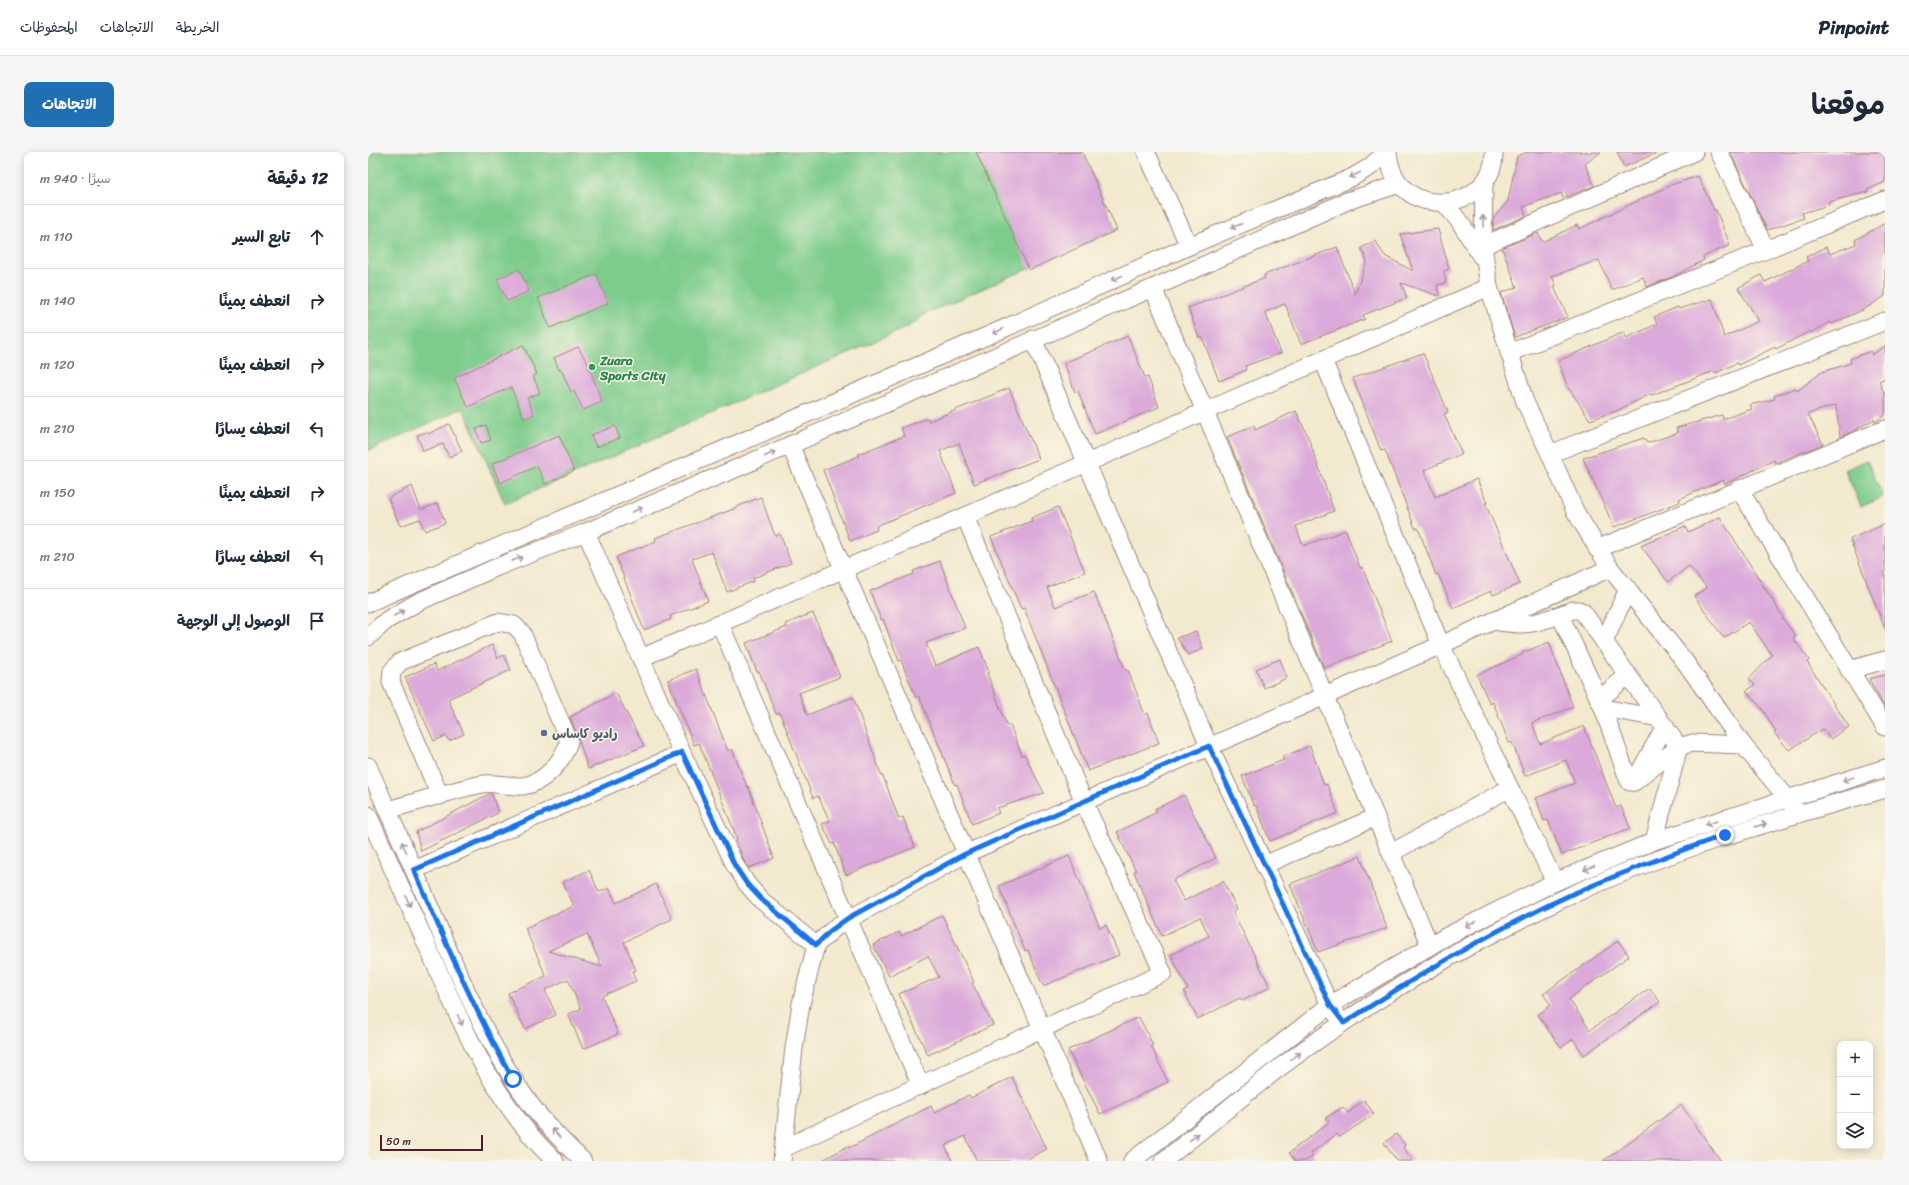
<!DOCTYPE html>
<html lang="ar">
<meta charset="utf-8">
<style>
:root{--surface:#fff;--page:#f6f6f7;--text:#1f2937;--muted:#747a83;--line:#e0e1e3;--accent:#1f6fb2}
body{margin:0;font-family:Sriracha,"Playpen Sans Arabic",sans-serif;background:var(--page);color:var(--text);direction:rtl}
.controls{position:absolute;right:12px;bottom:12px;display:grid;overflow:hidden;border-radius:8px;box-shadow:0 2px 10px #0003}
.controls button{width:36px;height:36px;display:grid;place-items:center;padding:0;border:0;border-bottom:1px solid var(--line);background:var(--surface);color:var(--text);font:20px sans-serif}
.scale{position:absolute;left:12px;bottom:10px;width:103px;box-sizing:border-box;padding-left:4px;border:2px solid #4a1f2b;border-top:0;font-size:11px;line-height:14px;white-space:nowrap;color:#4a1f2b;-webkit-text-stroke:3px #fcf5e5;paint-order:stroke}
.stop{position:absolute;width:12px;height:12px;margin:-9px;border:3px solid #1a73e8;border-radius:50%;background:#fff}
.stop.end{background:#1a73e8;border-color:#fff;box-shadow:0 1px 4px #0008}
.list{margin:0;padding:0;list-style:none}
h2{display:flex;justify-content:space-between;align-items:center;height:52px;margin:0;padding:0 16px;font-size:17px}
h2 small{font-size:13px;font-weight:400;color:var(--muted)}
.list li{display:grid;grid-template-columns:26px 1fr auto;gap:12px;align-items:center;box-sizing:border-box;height:64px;padding:0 16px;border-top:1px solid var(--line)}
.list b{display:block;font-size:15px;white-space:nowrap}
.list em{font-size:13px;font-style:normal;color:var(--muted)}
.icon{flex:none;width:22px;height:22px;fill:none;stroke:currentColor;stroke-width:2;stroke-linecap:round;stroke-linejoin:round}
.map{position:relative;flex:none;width:1517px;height:1009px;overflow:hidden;direction:ltr;border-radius:8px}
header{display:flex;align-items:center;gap:24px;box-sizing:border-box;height:56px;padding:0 20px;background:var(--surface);border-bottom:1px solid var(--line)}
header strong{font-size:19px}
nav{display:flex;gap:22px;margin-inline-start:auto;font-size:14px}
.intro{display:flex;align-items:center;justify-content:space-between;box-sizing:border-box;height:96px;padding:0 24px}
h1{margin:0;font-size:28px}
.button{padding:10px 18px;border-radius:8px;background:var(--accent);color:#fff;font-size:14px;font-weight:700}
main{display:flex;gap:24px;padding:0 24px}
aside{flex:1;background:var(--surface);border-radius:8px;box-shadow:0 2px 10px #0003}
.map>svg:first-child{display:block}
</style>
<header>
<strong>Pinpoint</strong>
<nav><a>الخريطة</a><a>الاتجاهات</a><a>المحفوظات</a></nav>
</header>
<div class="intro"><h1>موقعنا</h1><a class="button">الاتجاهات</a></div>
<main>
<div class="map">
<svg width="1517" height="1009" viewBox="0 0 1517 1009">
<rect width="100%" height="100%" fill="#fcf5e5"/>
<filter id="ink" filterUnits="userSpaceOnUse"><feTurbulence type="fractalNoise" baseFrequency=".025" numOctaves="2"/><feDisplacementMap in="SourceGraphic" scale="8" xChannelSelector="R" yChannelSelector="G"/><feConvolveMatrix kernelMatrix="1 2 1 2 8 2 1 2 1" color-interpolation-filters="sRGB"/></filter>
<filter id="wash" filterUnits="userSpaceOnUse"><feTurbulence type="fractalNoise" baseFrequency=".012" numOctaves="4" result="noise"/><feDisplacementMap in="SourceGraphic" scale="16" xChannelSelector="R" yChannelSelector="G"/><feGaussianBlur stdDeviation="0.9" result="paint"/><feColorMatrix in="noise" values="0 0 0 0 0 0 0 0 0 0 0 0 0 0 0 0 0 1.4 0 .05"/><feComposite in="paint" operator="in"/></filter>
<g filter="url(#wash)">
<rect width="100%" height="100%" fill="#f2e9cf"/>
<g fill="#7dcc8c" stroke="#64765c">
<polygon points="0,0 714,0 749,78 559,161 542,174 137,352 95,256 0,299"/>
<polygon points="1499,308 1515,345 1493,355 1477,318"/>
</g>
<g id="blocks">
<g fill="#dbaada" fill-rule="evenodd">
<polygon points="608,0 714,0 749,78 661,118"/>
<polygon points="1160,0 1233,0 1217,12 1226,34 1195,46 1193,41 1155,55 1158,64 1125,78 1125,67 1140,49 1149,4"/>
<polygon points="1249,0 1291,0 1256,15"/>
<polygon points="1362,0 1517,0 1517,30 1499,38 1500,40 1460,50 1461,53 1434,61 1436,66 1399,78"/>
<polygon points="1330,24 1346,58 1348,58 1362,93 1335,105 1336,108 1304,125 1279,135 1275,125 1244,138 1231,108 1184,124 1188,134 1186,135 1200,165 1147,185 1133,141 1149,135 1134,96 1170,81 1174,90 1209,73 1211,77 1303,33"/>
<polygon points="1517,71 1517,144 1497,157 1463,172 1462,170 1443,181 1442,179 1408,197 1407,195 1370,213 1369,211 1348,221 1346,219 1284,243 1283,242 1248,259 1222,268 1202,238 1201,238 1190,209 1256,180 1258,186 1289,172 1286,165 1310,155 1311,157 1344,147 1356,185 1391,169 1370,136 1393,123 1397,130 1440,109 1438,105 1458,95 1462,102 1488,92 1487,88"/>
<polygon points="1070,77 1081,117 1076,119 1078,131 1069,133 1071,144 1033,131 1039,146 995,163 997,167 933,192 917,152 897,160 913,201 877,214 878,218 851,229 834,185 831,186 820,156 897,126 896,123 969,95 987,142 999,109 993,96 1007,89 1017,104 1045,119 1032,82"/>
<polygon points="151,117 161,139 139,149 129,127"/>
<polygon points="228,122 240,151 182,176 170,146"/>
<polygon points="760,184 777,226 780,225 791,255 727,282 710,239 707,240 696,211"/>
<polygon points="155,193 169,222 165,224 172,241 159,246 166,262 156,267 143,235 100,255 86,226"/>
<polygon points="1517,194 1517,226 1511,229 1517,243 1517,263 1507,270 1506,267 1486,279 1472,285 1468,253 1440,262 1455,292 1407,311 1406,308 1357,332 1355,328 1311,347 1312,350 1246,375 1215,306 1276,286 1279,291 1310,281 1308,276 1354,263 1355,267 1384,257 1382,253 1407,247 1406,244 1427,236 1429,239 1454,220 1483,211 1482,207 1503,199 1504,203"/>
<polygon points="210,195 220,212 234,250 215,258 206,239 203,240 193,217 191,218 186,206"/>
<polygon points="1055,201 1080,260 1076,262 1094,302 1056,318 1067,345 1109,327 1119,351 1117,351 1152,432 1125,443 1123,439 1085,456 1070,422 1068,423 1050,376 1047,376 1017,298 1013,299 985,226"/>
<polygon points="641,236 671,307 606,332 591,291 572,299 588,341 508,374 509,378 482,389 455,318 491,304 490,302 536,284 533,276 560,266 561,269"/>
<polygon points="928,259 939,282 966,359 928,374 935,394 978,378 992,416 994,415 1024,489 956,516 859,285 886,274 887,278"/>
<polygon points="81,272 94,299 81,305 75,292 55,299 49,283 59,280 60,282"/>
<polygon points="118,273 123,288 113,291 108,277"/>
<polygon points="247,274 252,286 228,295 223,283"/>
<polygon points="191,283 206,319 177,332 169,314 132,331 124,312"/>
<polygon points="44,334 53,358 70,351 77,371 57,379 52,367 32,374 20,346"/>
<polygon points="393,345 407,384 412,382 423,411 385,426 386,429 359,440 344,400 324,407 340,449 302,464 303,467 276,478 248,405 288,389 287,386 366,357 366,356"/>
<polygon points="690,355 717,420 679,435 687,455 726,440 758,519 760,518 777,563 780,561 791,591 720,619 656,456 653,457 623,385 664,369 663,366"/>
<polygon points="1352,365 1415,465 1414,466 1428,484 1425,486 1441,508 1439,510 1481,575 1462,587 1455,577 1421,598 1406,581 1408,580 1393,555 1378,539 1387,533 1381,527 1404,503 1381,470 1356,486 1326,444 1339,436 1321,414 1300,430 1273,394 1317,374 1320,380"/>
<polygon points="1517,372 1517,477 1482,387"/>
<polygon points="572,409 597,476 558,491 567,514 611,495 621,520 619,521 639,574 642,573 654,604 656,602 676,641 629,656 631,661 604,672 589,632 587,633 551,544 548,546 533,508 531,509 515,467 513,468 502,439 546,422 545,419"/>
<polygon points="445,461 472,525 431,541 439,563 485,545 514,625 515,624 531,667 535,665 547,695 478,723 466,691 464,692 454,672 462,669 450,644 445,646 412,561 408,562 391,519 389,520 378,491 419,475 417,472"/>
<polygon points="828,479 835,497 820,503 809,486"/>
<polygon points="1181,490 1205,555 1164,571 1172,592 1216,574 1248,656 1253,654 1262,676 1194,703 1180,668 1176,669 1168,646 1207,631 1198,608 1157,624 1144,590 1141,591 1125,550 1122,552 1109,523 1155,502 1154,501"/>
<polygon points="124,493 130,506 136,503 143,518 80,547 96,582 81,589 78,584 66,589 37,525 66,512 69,519"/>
<polygon points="912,507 919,526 896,536 888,517"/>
<polygon points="328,517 360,599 364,597 379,635 380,634 406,706 381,716 376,709 368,687 369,686 331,591 326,593 300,528"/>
<polygon points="1517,523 1517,556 1501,527"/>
<polygon points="248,541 276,594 220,617 210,585 202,565"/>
<polygon points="942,594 956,633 959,632 970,661 902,689 888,653 886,654 874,624 916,608 914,605"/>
<polygon points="121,642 124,642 130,661 53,699 48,680"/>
<polygon points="816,643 848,706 805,728 816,749 855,729 869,757 865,760 902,835 874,849 872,846 830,867 816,839 820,837 803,803 841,784 832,765 794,784 766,720 768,719 749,680 789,660 787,657"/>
<polygon points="701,704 732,776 738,773 751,803 675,834 660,798 657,799 631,734"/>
<polygon points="992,704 1019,776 950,800 922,732"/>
<path d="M221,718l10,22 10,-4 7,15 40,-19 16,35 -48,23 12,28 -4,2 4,9 -34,15 16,38 -35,15 -15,-35 13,-5 -13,-30 -23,11 11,25 -31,14 -17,-36 38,-17 -21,-48 49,-22 -11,-24zM219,782l15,33 -54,-16z"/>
<polygon points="574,763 606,830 604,831 625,873 560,903 531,842 571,825 560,804 521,824 505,793 531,780 533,784"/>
<polygon points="1250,789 1261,804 1201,847 1222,878 1282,836 1292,850 1216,903 1205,887 1193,896 1170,863 1183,853 1175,842"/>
<polygon points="771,865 785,893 783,894 800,930 732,962 700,898"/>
<polygon points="644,925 679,997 655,1009 609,1009 597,984 577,994 584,1009 453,1009 480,994 481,996 563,954 566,961 601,943 603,946"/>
<polygon points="996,948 1006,962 972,985 969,982 943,1001 945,1004 938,1009 927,1009 921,1001 961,970 958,966 975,955 980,961"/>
<polygon points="1313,953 1353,1009 1235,1009"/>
<polygon points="1028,982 1037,993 1035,995 1045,1009 1029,1009 1016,991"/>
</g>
</g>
</g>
<g filter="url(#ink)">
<use href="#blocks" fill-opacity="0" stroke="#9e847d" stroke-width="1"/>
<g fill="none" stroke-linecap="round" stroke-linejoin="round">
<g stroke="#9e847d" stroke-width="19">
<g id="minor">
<polyline points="778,0 821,94"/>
<path d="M1020,0c6,73 107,61 106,0"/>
<polyline points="1351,0 1398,98"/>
<polyline points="1116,30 1115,94 1121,135 1157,250 1182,302 1207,359 1242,416 1318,511 1375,593 1425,653"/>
<polyline points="1076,51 1092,70 1113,104"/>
<polyline points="1108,95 1115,94 1326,0"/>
<polyline points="785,136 1062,794"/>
<polyline points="665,187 841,594 962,853 968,862"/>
<polyline points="1141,201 1398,98 1517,48"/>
<polyline points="955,208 1073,493 1187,730"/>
<polyline points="422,293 731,1009"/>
<polyline points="1182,302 1517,169"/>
<polyline points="1371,337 1517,575"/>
<polyline points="218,380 314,601 367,713 379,732 393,748 448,793"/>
<polyline points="1229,397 1517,277"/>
<polyline points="0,451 635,177 821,94 983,26 1002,15 1018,0"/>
<polyline points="1192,463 1235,556 1260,627 1262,630 1266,630"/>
<path d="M1125,469c36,7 47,1 80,-11h6l4,2 96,135 -45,35"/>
<polyline points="352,472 553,934"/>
<polyline points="0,485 19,468 50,450 129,415 218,380 374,314 785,136 979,49 1032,32"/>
<polyline points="1236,490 1260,437"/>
<polyline points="273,506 1121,135"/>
<polyline points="1481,518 1517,508"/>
<polyline points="1231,548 1260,523"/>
<polyline points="1235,556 1291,566"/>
<path d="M0,614c20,46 41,91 60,137 30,69 58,141 103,202 15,20 34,39 52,56"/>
<polyline points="1270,623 1297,574"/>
<path d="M19,658c32,-8 64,-20 96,-26 11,-2 27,3 40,2 22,-3 40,-25 46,-45l-47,-108 -8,-8 -16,-3 -98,40 -8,9 -1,11 49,114"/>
<path d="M0,663c21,45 41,90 61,135 33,75 65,154 126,211"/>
<polyline points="1286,689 1311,595 1324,591 1375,593"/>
<polyline points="1023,701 1142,636"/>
<polyline points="896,713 1008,665"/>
<polyline points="46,718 314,601"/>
<polyline points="416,996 795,821 716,650 597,364"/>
<polyline points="414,1009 426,896 433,852 448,793 469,774 597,702 1073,493 1242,416"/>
<polyline points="764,1009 962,853 1079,784 1187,730 1286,689 1517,616"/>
<path d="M795,1009c39,-30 77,-63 116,-93 90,-67 188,-125 290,-172 102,-47 208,-76 316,-107"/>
</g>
</g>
<use href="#minor" stroke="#fff" stroke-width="17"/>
</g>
<defs><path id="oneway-shaft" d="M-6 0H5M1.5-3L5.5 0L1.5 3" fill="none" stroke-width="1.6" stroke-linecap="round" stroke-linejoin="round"/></defs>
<g stroke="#ae9aa0">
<use href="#oneway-shaft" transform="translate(987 23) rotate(153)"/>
<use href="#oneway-shaft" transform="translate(1115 69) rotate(-91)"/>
<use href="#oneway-shaft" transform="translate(868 74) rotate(157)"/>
<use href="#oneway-shaft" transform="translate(749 126) rotate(156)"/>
<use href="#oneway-shaft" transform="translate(630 179) rotate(157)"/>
<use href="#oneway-shaft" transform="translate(402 302) rotate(-24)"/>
<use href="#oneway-shaft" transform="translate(269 358) rotate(-23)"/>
<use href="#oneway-shaft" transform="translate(149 407) rotate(-22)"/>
<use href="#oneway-shaft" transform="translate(31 461) rotate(-30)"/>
<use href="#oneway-shaft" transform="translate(1480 627) rotate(163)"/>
<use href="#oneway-shaft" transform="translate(1343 671) rotate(162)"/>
<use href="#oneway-shaft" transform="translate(1393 673) rotate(-16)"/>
<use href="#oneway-shaft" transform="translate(36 695) rotate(-114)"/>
<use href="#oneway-shaft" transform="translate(1221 716) rotate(157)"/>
<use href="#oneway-shaft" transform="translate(40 749) rotate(67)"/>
<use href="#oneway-shaft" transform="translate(1103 772) rotate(154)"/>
<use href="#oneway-shaft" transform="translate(92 868) rotate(64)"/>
<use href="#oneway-shaft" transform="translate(928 904) rotate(-35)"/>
<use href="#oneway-shaft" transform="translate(188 981) rotate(-131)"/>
<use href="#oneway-shaft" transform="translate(826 985) rotate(-39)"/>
</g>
</g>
<g fill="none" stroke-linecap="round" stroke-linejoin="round" filter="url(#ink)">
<path stroke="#1a73e8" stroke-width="5" d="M145,927c-38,-67 -68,-138 -99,-209l268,-118 53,114 12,18 15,16 54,45 14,-14 18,-13 117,-64 244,-108 121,259 14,18c73,-47 147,-92 226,-128 51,-22 103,-42 155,-60"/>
</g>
<circle fill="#2e9e5b" stroke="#fcf5e5" stroke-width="1.5" cx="224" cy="215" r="4"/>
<circle fill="#5c6f8a" stroke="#fcf5e5" stroke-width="1.5" cx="176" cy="581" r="4"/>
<g text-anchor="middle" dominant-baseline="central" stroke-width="3" stroke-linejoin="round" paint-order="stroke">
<g font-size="13" font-weight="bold" fill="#27864d" stroke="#fcf5e5" text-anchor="start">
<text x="232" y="208">Zuara<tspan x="232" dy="15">Sports City</tspan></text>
</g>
<g font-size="13" font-weight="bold" fill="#4e5e75" stroke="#fcf5e5" text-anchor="start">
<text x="184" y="581">راديو كاساس</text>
</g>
</g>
</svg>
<div class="controls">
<button>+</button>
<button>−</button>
<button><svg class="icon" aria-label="layers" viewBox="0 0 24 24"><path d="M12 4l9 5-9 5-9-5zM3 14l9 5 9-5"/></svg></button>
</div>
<div class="scale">50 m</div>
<div class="stop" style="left:145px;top:927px"></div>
<div class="stop end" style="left:1357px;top:683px"></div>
</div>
<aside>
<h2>12 دقيقة<small>سيرًا · 940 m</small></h2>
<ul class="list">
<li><svg class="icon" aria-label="ahead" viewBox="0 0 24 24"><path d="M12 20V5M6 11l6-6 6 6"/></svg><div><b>تابع السير</b></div><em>110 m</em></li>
<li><svg class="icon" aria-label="right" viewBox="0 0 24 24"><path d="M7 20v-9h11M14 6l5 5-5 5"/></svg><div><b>انعطف يمينًا</b></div><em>140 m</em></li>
<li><svg class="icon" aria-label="right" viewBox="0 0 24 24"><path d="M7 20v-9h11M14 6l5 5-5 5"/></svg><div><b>انعطف يمينًا</b></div><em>120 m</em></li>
<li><svg class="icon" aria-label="left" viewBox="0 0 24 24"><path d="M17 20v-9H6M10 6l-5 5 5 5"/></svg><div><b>انعطف يسارًا</b></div><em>210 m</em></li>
<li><svg class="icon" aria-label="right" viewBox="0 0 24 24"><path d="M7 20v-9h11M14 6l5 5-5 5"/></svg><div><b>انعطف يمينًا</b></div><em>150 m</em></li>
<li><svg class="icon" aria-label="left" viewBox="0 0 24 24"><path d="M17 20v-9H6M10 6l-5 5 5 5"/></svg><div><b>انعطف يسارًا</b></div><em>210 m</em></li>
<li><svg class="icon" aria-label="arrive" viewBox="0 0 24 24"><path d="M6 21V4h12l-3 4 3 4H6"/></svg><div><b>الوصول إلى الوجهة</b></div></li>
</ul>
</aside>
</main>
